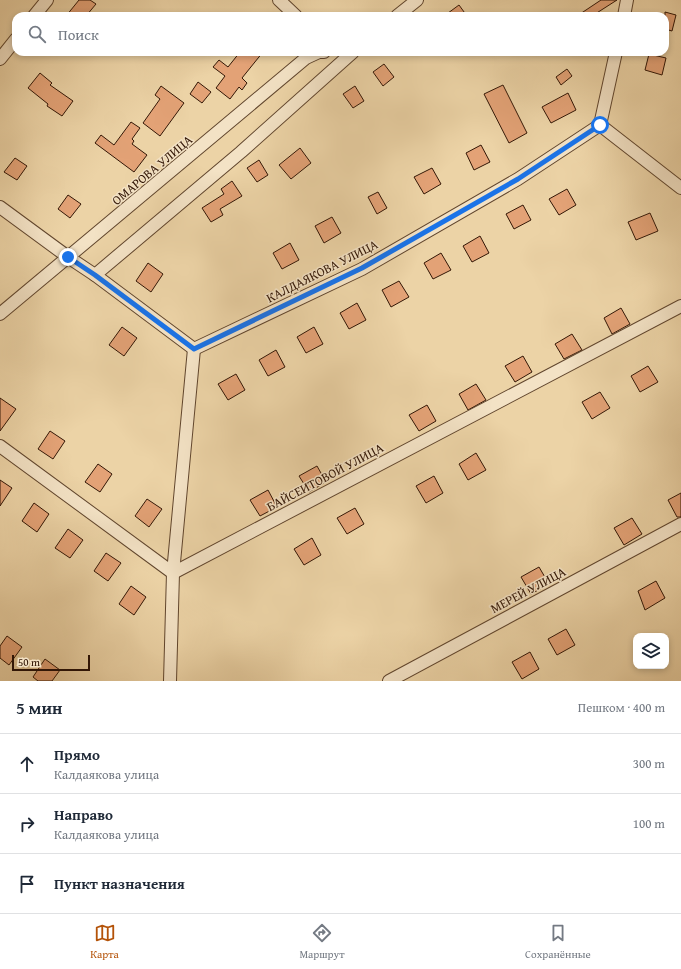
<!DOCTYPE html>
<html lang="ru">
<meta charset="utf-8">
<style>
:root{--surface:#fff;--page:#f6f6f7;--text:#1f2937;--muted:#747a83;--line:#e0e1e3;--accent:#b45309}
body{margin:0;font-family:"Gentium Book Plus",serif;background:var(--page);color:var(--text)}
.controls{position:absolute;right:12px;bottom:12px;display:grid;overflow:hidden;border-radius:8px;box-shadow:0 2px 6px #0003}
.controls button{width:36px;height:36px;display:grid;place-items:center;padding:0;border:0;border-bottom:1px solid var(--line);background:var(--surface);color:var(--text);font:20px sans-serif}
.scale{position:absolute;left:12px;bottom:10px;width:78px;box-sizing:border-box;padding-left:4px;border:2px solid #331706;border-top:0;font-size:11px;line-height:14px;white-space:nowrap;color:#331706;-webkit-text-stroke:3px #f3e2c5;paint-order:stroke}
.stop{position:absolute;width:12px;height:12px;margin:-9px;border:3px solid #1a73e8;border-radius:50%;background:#fff}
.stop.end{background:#1a73e8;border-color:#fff;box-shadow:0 1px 4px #0008}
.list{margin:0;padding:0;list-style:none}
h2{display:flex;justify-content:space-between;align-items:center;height:52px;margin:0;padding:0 16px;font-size:17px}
h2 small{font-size:13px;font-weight:400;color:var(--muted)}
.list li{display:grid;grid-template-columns:26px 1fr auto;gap:12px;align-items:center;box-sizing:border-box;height:60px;padding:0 16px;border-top:1px solid var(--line)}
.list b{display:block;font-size:15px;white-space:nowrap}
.list p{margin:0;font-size:13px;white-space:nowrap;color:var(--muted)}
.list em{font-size:13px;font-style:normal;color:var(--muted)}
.icon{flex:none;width:22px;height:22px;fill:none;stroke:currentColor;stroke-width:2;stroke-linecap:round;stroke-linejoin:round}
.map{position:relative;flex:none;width:681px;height:681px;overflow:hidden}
.search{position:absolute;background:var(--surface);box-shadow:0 2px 6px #0003;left:12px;right:12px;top:12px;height:44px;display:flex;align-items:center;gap:10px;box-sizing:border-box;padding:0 14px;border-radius:12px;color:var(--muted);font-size:15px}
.sheet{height:232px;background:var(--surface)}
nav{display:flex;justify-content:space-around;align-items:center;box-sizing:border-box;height:56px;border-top:1px solid var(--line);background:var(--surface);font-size:11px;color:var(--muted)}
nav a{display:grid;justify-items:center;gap:2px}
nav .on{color:var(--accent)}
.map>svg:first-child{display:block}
</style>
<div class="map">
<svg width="681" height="681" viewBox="0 0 681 681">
<rect width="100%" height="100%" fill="#ecd3a6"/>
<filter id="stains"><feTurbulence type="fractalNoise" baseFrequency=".005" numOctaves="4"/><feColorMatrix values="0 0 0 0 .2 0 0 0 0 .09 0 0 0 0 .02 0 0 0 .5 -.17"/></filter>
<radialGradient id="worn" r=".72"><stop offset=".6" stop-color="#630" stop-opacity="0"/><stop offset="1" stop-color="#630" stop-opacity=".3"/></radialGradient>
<g fill="#e3a276" stroke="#331706">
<polygon points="79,0 90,0 96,4 86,16 66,16"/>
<polygon points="601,0 617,0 592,16 577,16"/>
<polygon points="459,5 467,16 444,16"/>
<polygon points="665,12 676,15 672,31 665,29"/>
<polygon points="240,52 263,52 242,78 247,83 242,90 239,87 230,99 216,88 225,76 213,67 219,60 228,67"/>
<polygon points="649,54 666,58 662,75 645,70"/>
<polygon points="384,64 394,77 383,86 373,72"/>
<polygon points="567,69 572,76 561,85 556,77"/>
<polygon points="40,73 52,83 50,85 73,101 62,116 47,106 48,104 28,88"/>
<polygon points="198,82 211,92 202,103 190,94"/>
<polygon points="503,85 527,133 509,143 484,94"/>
<polygon points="161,86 184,103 160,136 143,123 160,99 155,95"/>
<polygon points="355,86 364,101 353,108 343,94"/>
<polygon points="568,93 576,110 551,123 542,107"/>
<polygon points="131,122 140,128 132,139 134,141 132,144 147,155 134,172 95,143 101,135 114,145"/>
<polygon points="481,145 490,162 474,170 466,153"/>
<polygon points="300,148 311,163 291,179 279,165"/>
<polygon points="15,158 27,166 17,180 4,172"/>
<polygon points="259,160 268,175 257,182 247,168"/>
<polygon points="432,168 441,184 424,194 414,177"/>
<polygon points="232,181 242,196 220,209 223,215 211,222 202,208 224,194 221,189"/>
<polygon points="567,189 576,205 559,215 549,199"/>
<polygon points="378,192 387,208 377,214 368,197"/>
<polygon points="68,195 81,204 70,218 58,209"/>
<polygon points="523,205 531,220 514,229 506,214"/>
<polygon points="650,213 658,231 636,240 628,222"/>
<polygon points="332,217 341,233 324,243 315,226"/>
<polygon points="480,236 489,253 472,262 463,246"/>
<polygon points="290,243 299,260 282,269 273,253"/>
<polygon points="441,253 451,270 433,279 424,263"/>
<polygon points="148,263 163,274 151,292 136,281"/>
<polygon points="399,281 409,297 391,307 382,290"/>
<polygon points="357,303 366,320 349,329 340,313"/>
<polygon points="621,308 630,324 612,334 604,318"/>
<polygon points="122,327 137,338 124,356 109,345"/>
<polygon points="314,327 323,344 306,353 297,337"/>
<polygon points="572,334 582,350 564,359 555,344"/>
<polygon points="276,350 285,367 268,376 259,360"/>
<polygon points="523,356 532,372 515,382 505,366"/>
<polygon points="648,366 658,382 640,392 631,376"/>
<polygon points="236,374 245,390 228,400 218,384"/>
<polygon points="476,384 486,400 468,410 459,394"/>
<polygon points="600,392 610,408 592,419 582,402"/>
<polygon points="0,398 16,409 0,431"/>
<polygon points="427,405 436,421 419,431 409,415"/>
<polygon points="50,431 65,441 53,459 38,449"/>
<polygon points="476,453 486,470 468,480 459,464"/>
<polygon points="98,464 112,474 100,492 85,482"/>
<polygon points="317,466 326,482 309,492 299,476"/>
<polygon points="434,476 443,493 426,503 416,486"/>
<polygon points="0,480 12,488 0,506"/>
<polygon points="268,490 277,507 260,516 250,500"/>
<polygon points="681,493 681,517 677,517 668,500"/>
<polygon points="147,499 162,509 149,527 135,516"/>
<polygon points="34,503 49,514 37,532 22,521"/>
<polygon points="355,508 364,524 347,534 337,518"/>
<polygon points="632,518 642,534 624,545 614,528"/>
<polygon points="68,529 83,540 70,558 55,548"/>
<polygon points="312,538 321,555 304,565 294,549"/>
<polygon points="106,553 121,563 108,581 94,571"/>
<polygon points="539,567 549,584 531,594 521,577"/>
<polygon points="656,581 665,598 645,610 638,591"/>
<polygon points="131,586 146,597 134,615 119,604"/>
<polygon points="566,629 575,645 557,655 548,639"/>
<polygon points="7,636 22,647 9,665 0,658 0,646"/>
<polygon points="530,652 539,669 522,679 512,662"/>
<polygon points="45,659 60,670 52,681 38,681 33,677"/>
</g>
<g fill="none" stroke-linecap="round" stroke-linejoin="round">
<g stroke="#61462e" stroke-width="14">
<g id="minor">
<polyline points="279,0 296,16"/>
<polyline points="34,16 47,0"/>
<polyline points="397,16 417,0"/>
<polyline points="624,16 627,0"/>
<polyline points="0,59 16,39"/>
<polyline points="600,125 681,188"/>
<polyline points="0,207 68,257 95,275 194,349 362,269 518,179 600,125 616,52"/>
<polyline points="95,275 241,152 353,52"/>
<polyline points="0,314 306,58 319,52 324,52"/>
<polyline points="0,446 173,573 681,306"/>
<polyline points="170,681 173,573 194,349"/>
<polyline points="389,681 681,524"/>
</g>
</g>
<use href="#minor" stroke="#f3e2c5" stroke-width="12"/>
</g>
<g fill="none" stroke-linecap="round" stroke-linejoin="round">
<polyline stroke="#1a73e8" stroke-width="5" points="68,257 95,275 194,349 362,268 518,179 600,125"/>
</g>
<g text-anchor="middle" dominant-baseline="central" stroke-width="3" stroke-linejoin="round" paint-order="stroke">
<g font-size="13" fill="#331706" stroke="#f3e2c5">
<text transform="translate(152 170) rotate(-40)">ОМАРОВА УЛИЦА</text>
<text transform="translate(322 271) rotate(-27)">КАЛДАЯКОВА УЛИЦА</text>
<text transform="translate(325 477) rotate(-28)">БАЙСЕИТОВОЙ УЛИЦА</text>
<text transform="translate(528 590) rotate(-28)">МЕРЕЙ УЛИЦА</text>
</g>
</g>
<rect width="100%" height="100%" filter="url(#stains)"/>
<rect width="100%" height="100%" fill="url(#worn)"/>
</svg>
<div class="controls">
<button><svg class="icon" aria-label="layers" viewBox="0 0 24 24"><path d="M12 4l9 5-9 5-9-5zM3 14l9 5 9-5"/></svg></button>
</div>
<div class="scale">50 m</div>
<div class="stop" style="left:600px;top:125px"></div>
<div class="stop end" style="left:68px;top:257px"></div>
<div class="search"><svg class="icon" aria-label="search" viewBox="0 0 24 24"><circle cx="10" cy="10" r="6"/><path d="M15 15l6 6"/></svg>Поиск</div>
</div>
<section class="sheet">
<h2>5 мин<small>Пешком · 400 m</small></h2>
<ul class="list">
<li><svg class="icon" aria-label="ahead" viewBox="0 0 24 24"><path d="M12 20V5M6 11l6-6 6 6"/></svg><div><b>Прямо</b><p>Калдаякова улица</p></div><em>300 m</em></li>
<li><svg class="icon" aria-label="right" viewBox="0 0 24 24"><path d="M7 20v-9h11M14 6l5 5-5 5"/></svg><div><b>Направо</b><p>Калдаякова улица</p></div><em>100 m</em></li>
<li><svg class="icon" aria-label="arrive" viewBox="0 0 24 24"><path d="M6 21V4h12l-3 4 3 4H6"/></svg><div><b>Пункт назначения</b></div></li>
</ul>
</section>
<nav>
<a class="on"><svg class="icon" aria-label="map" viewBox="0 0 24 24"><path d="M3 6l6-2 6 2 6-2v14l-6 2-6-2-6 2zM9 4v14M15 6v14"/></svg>Карта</a>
<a><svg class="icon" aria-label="directions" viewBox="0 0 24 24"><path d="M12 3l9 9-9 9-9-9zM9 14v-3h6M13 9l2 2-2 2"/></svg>Маршрут</a>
<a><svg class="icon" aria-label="saved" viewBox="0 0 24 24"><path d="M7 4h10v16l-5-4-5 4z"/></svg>Сохранённые</a>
</nav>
